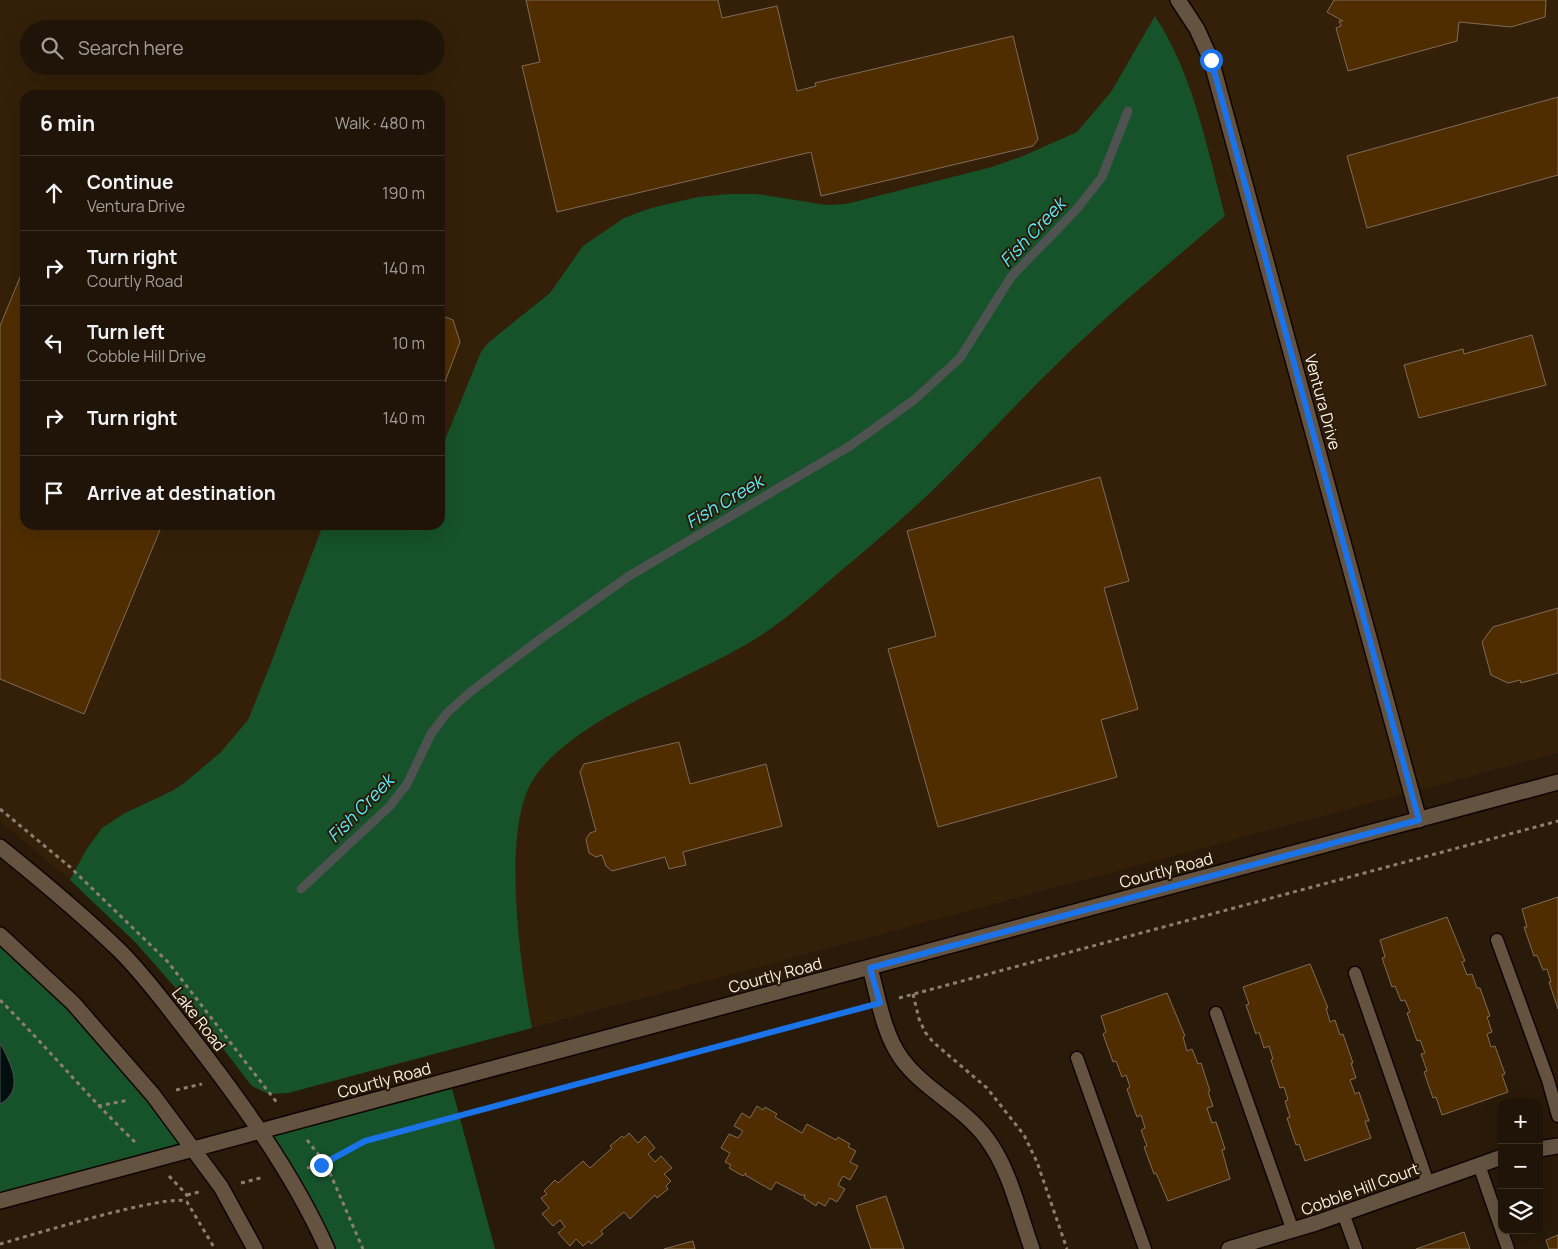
<!DOCTYPE html>
<meta charset="utf-8">
<style>
:root{--surface:#1f1407;--page:#2c2115;--text:#f1f3f6;--muted:#a19e9b;--line:#3c3328}
body{margin:0;font-family:Manrope,sans-serif;background:var(--page);color:var(--text)}
.controls{position:absolute;right:15px;bottom:15px;display:grid;overflow:hidden;border-radius:10px;box-shadow:0 5px 20px #0002}
.controls button{width:45px;height:45px;display:grid;place-items:center;padding:0;border:0;border-bottom:1px solid var(--line);background:var(--surface);color:var(--text);font:25px sans-serif}
.stop{position:absolute;width:15px;height:15px;margin:-11px;border:4px solid #1a73e8;border-radius:50%;background:#fff}
.stop.end{background:#1a73e8;border-color:#fff;box-shadow:0 1px 5px #0008}
.list{margin:0;padding:0;list-style:none}
h2{display:flex;justify-content:space-between;align-items:center;height:65px;margin:0;padding:0 20px;font-size:21px}
h2 small{font-size:16px;font-weight:400;color:var(--muted)}
.list li{display:grid;grid-template-columns:32px 1fr auto;gap:15px;align-items:center;box-sizing:border-box;height:75px;padding:0 20px;border-top:1px solid var(--line)}
.list b{display:block;font-size:19px;white-space:nowrap}
.list p{margin:0;font-size:16px;white-space:nowrap;color:var(--muted)}
.list em{font-size:16px;font-style:normal;color:var(--muted)}
.icon{flex:none;width:28px;height:28px;fill:none;stroke:currentColor;stroke-width:2;stroke-linecap:round;stroke-linejoin:round}
.map{position:relative;flex:none;width:1558px;height:1249px;overflow:hidden}
.search{position:absolute;background:var(--surface);box-shadow:0 5px 20px #0002;left:20px;top:20px;width:425px;height:55px;display:flex;align-items:center;gap:12px;box-sizing:border-box;padding:0 18px;border-radius:28px;color:var(--muted);font-size:19px}
.panel{position:absolute;background:var(--surface);box-shadow:0 5px 20px #0002;left:20px;top:90px;width:425px;height:440px;border-radius:15px}
.map>svg:first-child{display:block}
</style>
<div class="map">
<svg width="1558" height="1249" viewBox="0 0 1558 1249">
<rect width="100%" height="100%" fill="#291a09"/>
<path fill="#342009" fill-rule="evenodd" d="M0,0h1558v753l-1270,340 -19,1 -9,-3 -11,-8 -46,-61 -68,-80 -65,-62 -70,-59zM29,29h407v37h-407zM25,95h415v430h-415z"/>
<g fill="#16522a">
<path d="M1155,16c39,60 52,132 70,200 -56,48 -113,94 -165,145 -43,42 -83,86 -126,128 -29,28 -60,54 -91,80 -29,25 -58,52 -91,72 -62,38 -177,77 -218,137 -34,51 -13,191 -2,250l-244,65 -19,1 -17,-8 -77,-99 -40,-45 -65,-62 16,-30 16,-22 23,-15 45,-21 13,-8 38,-32 27,-32 23,-57 52,-138h117v-73l41,-100 8,-10 61,-49 33,-47 41,-28 27,-10 47,-11 31,-3h28l69,11 20,-1 146,-37 31,-11 54,-24 34,-40z"/>
<polygon points="0,935 12,944 193,1150 0,1201"/>
<polygon points="450,1081 495,1249 327,1249 259,1132"/>
</g>
<path fill="#030e0f" stroke="#4e5250" d="M0,1043c10,19 26,47 0,61z"/>
<g fill="none" stroke-linecap="round" stroke-linejoin="round">
<polyline stroke="#4e5250" stroke-width="9" points="301,889 390,806 407,784 431,734 447,713 469,693 539,640 629,576 850,446 914,400 960,358 1011,277 1076,210 1102,177 1128,111"/>
</g>
<g fill="#502d00" stroke="#7e6c59">
<polygon points="526,0 718,0 722,18 777,6 797,91 816,86 815,83 1013,36 1038,139 1033,146 821,196 811,152 557,212 522,66 540,62"/>
<polygon points="1334,0 1546,0 1545,17 1511,27 1459,22 1457,41 1348,71 1336,28 1341,26 1339,21 1343,21 1327,12"/>
<polygon points="1558,97 1558,175 1367,228 1347,156"/>
<polygon points="25,265 25,525 162,525 84,714 0,679 0,326"/>
<polygon points="440,315 453,320 460,342 440,395"/>
<polygon points="1532,335 1546,385 1419,418 1404,365 1463,349 1464,354"/>
<polygon points="1100,477 1129,581 1104,588 1138,709 1101,720 1117,777 938,827 888,649 936,636 907,531"/>
<polygon points="1558,608 1558,673 1521,683 1520,680 1508,683 1491,675 1482,642 1493,627"/>
<polygon points="679,742 690,784 766,764 782,826 683,852 686,865 669,869 665,857 612,871 606,866 602,855 596,857 589,853 586,839 590,833 596,831 580,772 584,764"/>
<polygon points="1558,897 1558,1009 1549,982 1551,982 1547,969 1543,970 1537,955 1534,956 1524,927 1527,927 1522,909"/>
<polygon points="1447,917 1465,961 1462,962 1467,975 1472,974 1477,988 1480,988 1490,1016 1487,1017 1492,1032 1487,1034 1491,1047 1495,1046 1505,1074 1502,1075 1508,1092 1442,1115 1436,1097 1433,1098 1424,1072 1427,1071 1421,1054 1425,1053 1420,1040 1417,1041 1407,1013 1410,1012 1405,1000 1401,1001 1395,986 1392,987 1382,958 1385,957 1380,940"/>
<polygon points="1310,964 1328,1008 1326,1008 1330,1022 1335,1020 1340,1035 1343,1034 1353,1063 1351,1063 1356,1078 1350,1080 1355,1094 1359,1092 1369,1121 1365,1121 1371,1138 1305,1161 1299,1144 1296,1145 1287,1118 1290,1117 1285,1101 1288,1100 1284,1087 1280,1088 1271,1060 1273,1059 1269,1046 1264,1048 1259,1032 1256,1034 1246,1005 1249,1004 1243,987"/>
<polygon points="1167,993 1185,1036 1183,1037 1187,1051 1192,1049 1198,1064 1201,1063 1210,1091 1208,1092 1213,1106 1207,1108 1212,1123 1216,1122 1225,1149 1222,1150 1230,1179 1168,1201 1156,1173 1154,1174 1144,1147 1147,1146 1141,1130 1145,1128 1141,1115 1137,1117 1127,1089 1130,1087 1126,1075 1122,1077 1116,1061 1113,1062 1103,1034 1106,1032 1101,1016"/>
<polygon points="757,1106 763,1110 765,1107 777,1114 775,1117 802,1133 807,1124 836,1140 838,1137 850,1144 848,1147 856,1151 850,1162 858,1166 850,1180 843,1176 838,1185 845,1189 837,1202 830,1198 825,1206 818,1202 816,1206 804,1198 805,1195 801,1195 776,1182 771,1190 745,1175 746,1173 743,1176 729,1168 731,1165 725,1162 730,1153 721,1148 729,1134 738,1138 743,1131 734,1126 742,1113 750,1118"/>
<polygon points="629,1133 638,1143 645,1136 655,1148 648,1154 655,1162 661,1156 672,1168 664,1174 671,1181 666,1186 668,1189 657,1198 655,1195 630,1219 624,1212 601,1231 603,1234 591,1244 589,1241 583,1246 576,1239 570,1246 558,1233 565,1227 560,1220 553,1226 542,1214 549,1208 541,1198 547,1194 544,1191 555,1180 558,1183 583,1161 590,1168 612,1148 610,1146 622,1136 624,1138"/>
<polygon points="886,1196 904,1249 871,1249 856,1206"/>
<polygon points="1464,1232 1470,1249 1416,1249"/>
<polygon points="1558,1235 1558,1249 1549,1249 1546,1240"/>
<polygon points="693,1241 695,1249 664,1249"/>
</g>
<g fill="none" stroke-linecap="round" stroke-linejoin="round">
<g stroke="#110500" stroke-width="15">
<g id="lane">
<polyline points="1497,940 1548,1080 1558,1116"/>
<polyline points="1355,973 1428,1183"/>
<polyline points="1216,1013 1293,1231"/>
<polyline points="1077,1058 1145,1249"/>
<polyline points="1479,1165 1508,1249"/>
<polyline points="1343,1213 1356,1249"/>
</g>
</g>
<g stroke="#110500" stroke-width="18">
<g id="street">
<polyline points="1178,0 1197,29 1211,60 1419,820"/>
<path d="M870,968c8,28 13,65 31,90 23,32 63,49 86,81 23,31 32,74 45,110"/>
<polyline points="1539,1149 1558,1146"/>
<polyline points="1229,1249 1316,1223 1502,1157"/>
</g>
</g>
<g stroke="#110500" stroke-width="18">
<g id="secondary">
<path d="M0,847c41,33 82,67 120,104 25,25 46,54 68,82 52,67 104,138 139,216"/>
<polyline points="0,935 73,1003 153,1095 221,1187 255,1249"/>
<polyline points="0,1201 1558,782"/>
</g>
</g>
<g stroke="#8c7f72" stroke-width="3" stroke-dasharray="4 4" stroke-linecap="butt">
<polyline points="0,809 70,867 168,962 278,1104"/>
<polyline points="913,994 919,1019 925,1032 933,1042 987,1088 1024,1135 1037,1162 1067,1249"/>
<polyline points="899,998 1558,821"/>
<path d="M0,1000c46,46 88,97 135,142"/>
<polyline points="176,1090 202,1084"/>
<polyline points="98,1106 129,1100"/>
<polyline points="307,1140 326,1164 363,1249"/>
<polyline points="307,1168 326,1164 365,1141 860,1008"/>
<polyline points="169,1176 187,1195 184,1200"/>
<polyline points="241,1183 264,1177"/>
<polyline points="187,1195 199,1192"/>
<path d="M0,1244c25,-7 174,-53 187,-42l28,47"/>
</g>
<use href="#lane" stroke="#655341" stroke-width="12"/>
<use href="#street" stroke="#655341" stroke-width="15"/>
<use href="#secondary" stroke="#655341" stroke-width="15"/>
</g>
<g fill="none" stroke-linecap="round" stroke-linejoin="round">
<polyline stroke="#1a73e8" stroke-width="6" points="321,1165 365,1141 880,1003 870,968 1419,820 1211,60"/>
</g>
<g text-anchor="middle" dominant-baseline="central" stroke-width="4" stroke-linejoin="round" paint-order="stroke">
<g font-size="16" fill="#fcf1e7" stroke="#291a09">
<text transform="translate(1323 402) rotate(75)">Ventura Drive</text>
<text transform="translate(1166 870) rotate(-15)">Courtly Road</text>
<text transform="translate(775 975) rotate(-15)">Courtly Road</text>
<text transform="translate(199 1019) rotate(52)">Lake Road</text>
<text transform="translate(384 1080) rotate(-15)">Courtly Road</text>
<text transform="translate(1360 1189) rotate(-20)">Cobble Hill Court</text>
</g>
<g font-size="18" font-style="italic" fill="#5aeef9" stroke="#291a09">
<text transform="translate(1032 232) rotate(-47)">Fish Creek</text>
<text transform="translate(724 501) rotate(-31)">Fish Creek</text>
<text transform="translate(360 808) rotate(-46)">Fish Creek</text>
</g>
</g>
</svg>
<div class="controls">
<button>+</button>
<button>−</button>
<button><svg class="icon" aria-label="layers" viewBox="0 0 24 24"><path d="M12 4l9 5-9 5-9-5zM3 14l9 5 9-5"/></svg></button>
</div>
<div class="stop" style="left:1211px;top:60px"></div>
<div class="stop end" style="left:321px;top:1165px"></div>
<div class="search"><svg class="icon" aria-label="search" viewBox="0 0 24 24"><circle cx="10" cy="10" r="6"/><path d="M15 15l6 6"/></svg>Search here</div>
<section class="panel">
<h2>6 min<small>Walk · 480 m</small></h2>
<ul class="list">
<li><svg class="icon" aria-label="ahead" viewBox="0 0 24 24"><path d="M12 20V5M6 11l6-6 6 6"/></svg><div><b>Continue</b><p>Ventura Drive</p></div><em>190 m</em></li>
<li><svg class="icon" aria-label="right" viewBox="0 0 24 24"><path d="M7 20v-9h11M14 6l5 5-5 5"/></svg><div><b>Turn right</b><p>Courtly Road</p></div><em>140 m</em></li>
<li><svg class="icon" aria-label="left" viewBox="0 0 24 24"><path d="M17 20v-9H6M10 6l-5 5 5 5"/></svg><div><b>Turn left</b><p>Cobble Hill Drive</p></div><em>10 m</em></li>
<li><svg class="icon" aria-label="right" viewBox="0 0 24 24"><path d="M7 20v-9h11M14 6l5 5-5 5"/></svg><div><b>Turn right</b></div><em>140 m</em></li>
<li><svg class="icon" aria-label="arrive" viewBox="0 0 24 24"><path d="M6 21V4h12l-3 4 3 4H6"/></svg><div><b>Arrive at destination</b></div></li>
</ul>
</section>
</div>
